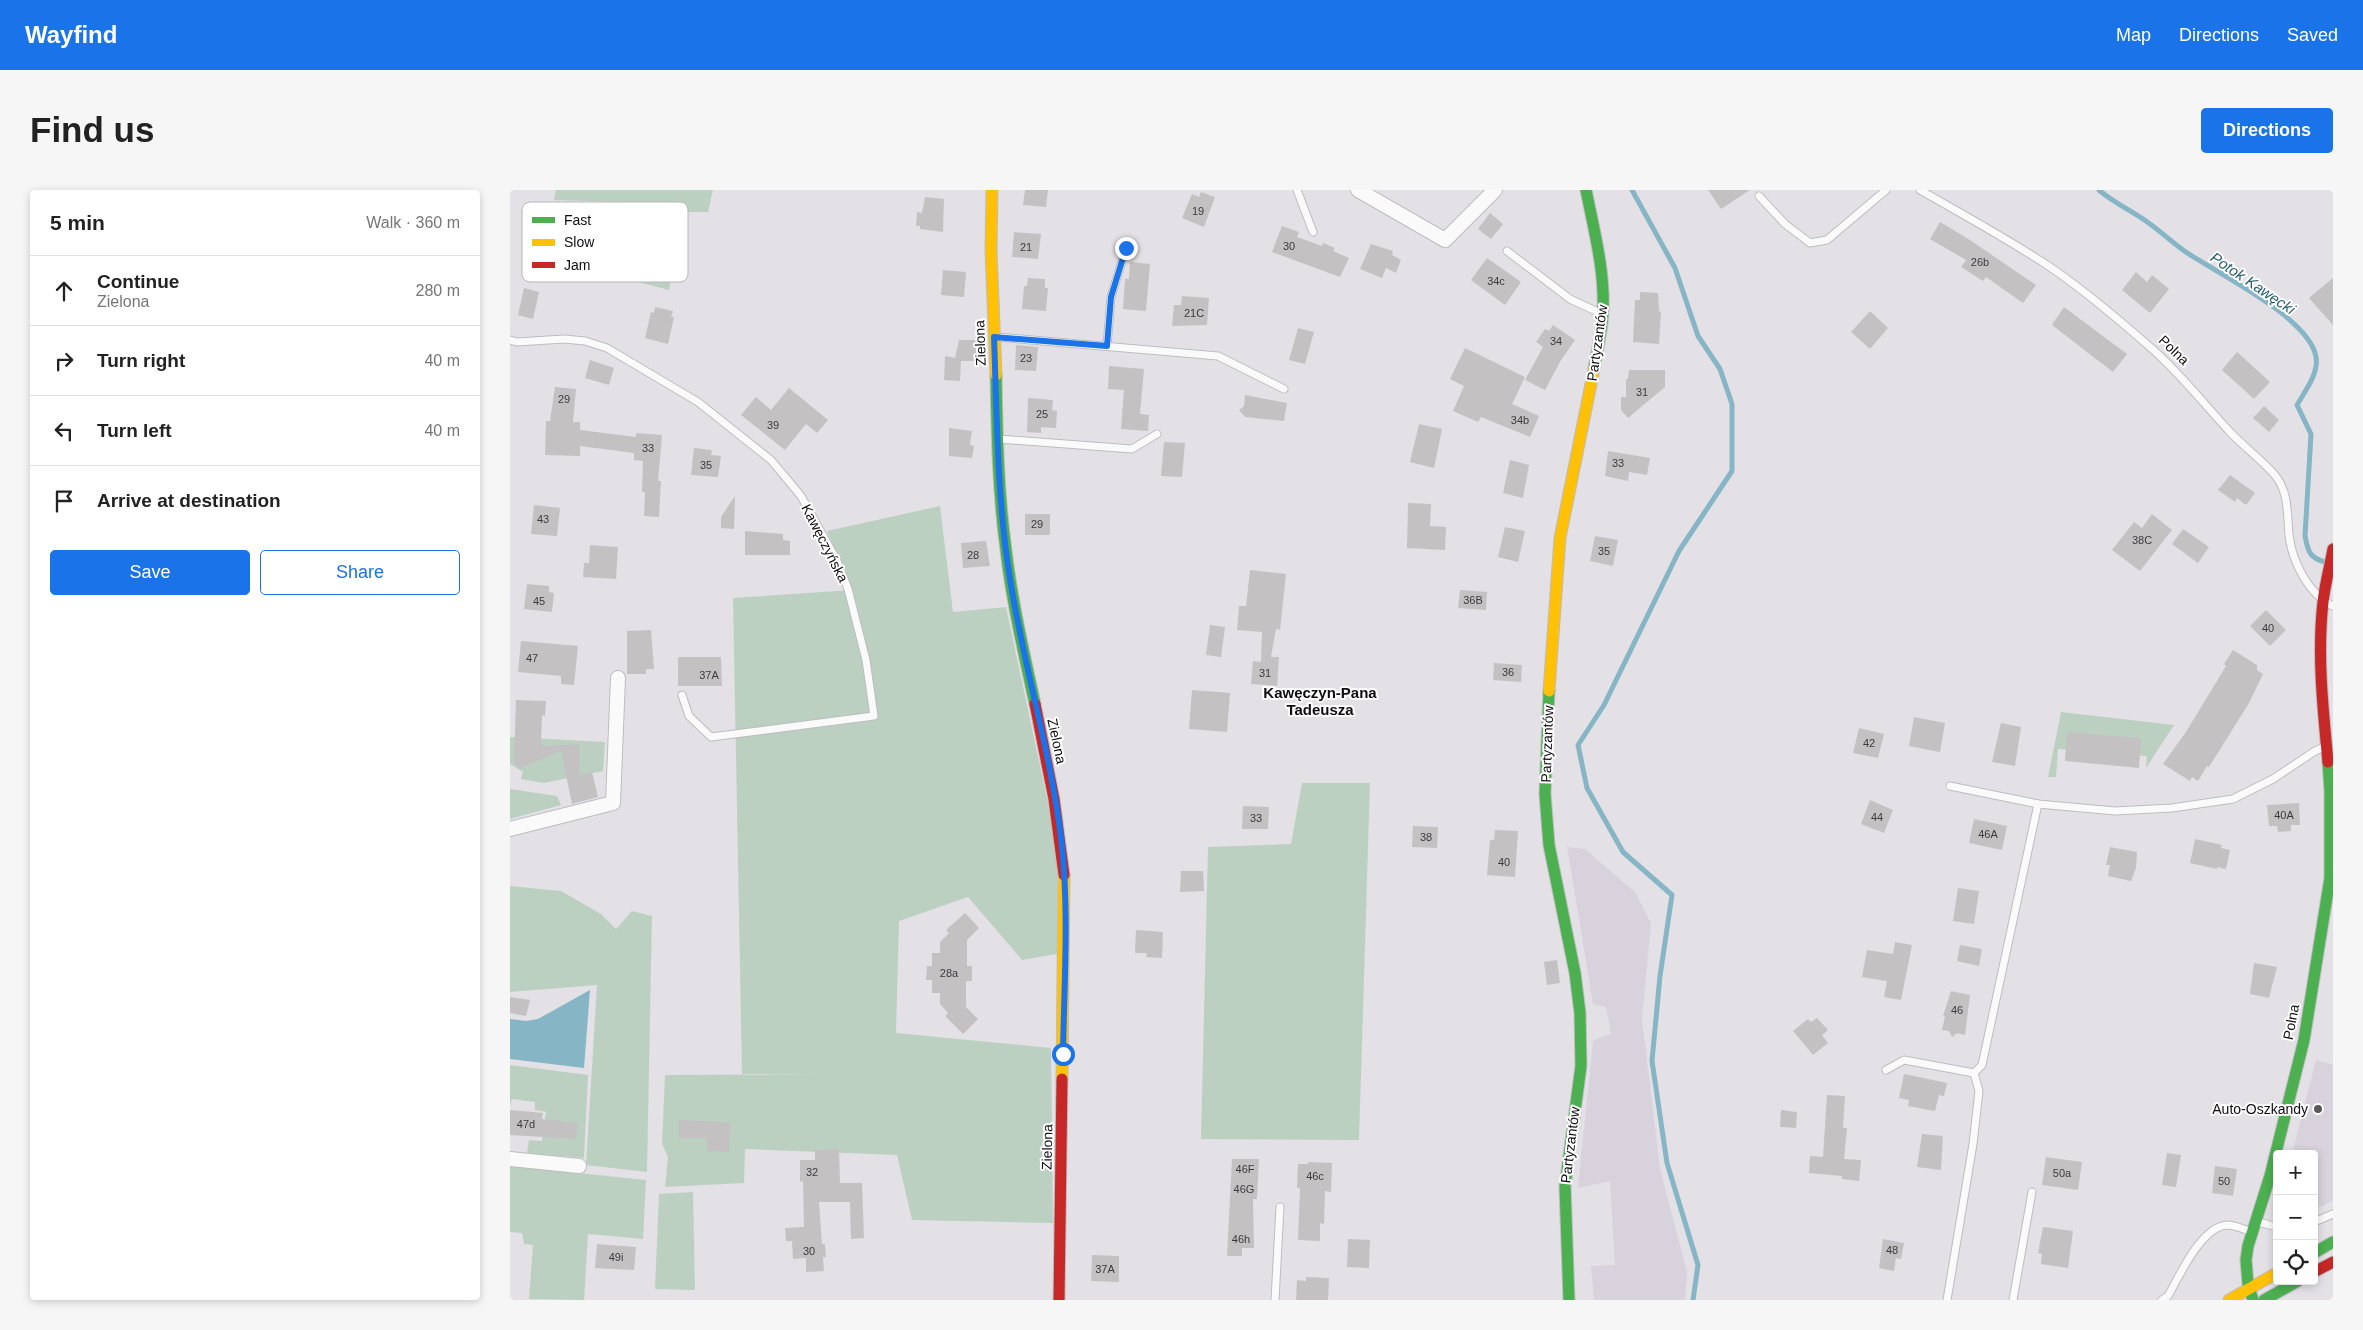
<!DOCTYPE html>
<meta charset="utf-8">
<style>
:root{--surface:#fff;--page:#f6f6f6;--text:#222;--muted:#767676;--line:#e0e0e0;--accent:#1a73e8}
body{margin:0;font-family:Helvetica,sans-serif;background:var(--page);color:var(--text)}
.controls{position:absolute;right:15px;bottom:15px;display:grid;overflow:hidden;border-radius:5px;box-shadow:0 2px 8px #0003}
.controls button{width:45px;height:45px;display:grid;place-items:center;padding:0;border:0;border-bottom:1px solid var(--line);background:var(--surface);color:var(--text);font:25px sans-serif}
.stop{position:absolute;width:15px;height:15px;margin:-11px;border:4px solid #1a73e8;border-radius:50%;background:#fff}
.stop.end{background:#1a73e8;border-color:#fff;box-shadow:0 1px 5px #0008}
.list{margin:0;padding:0;list-style:none}
h2{display:flex;justify-content:space-between;align-items:center;height:65px;margin:0;padding:0 20px;font-size:21px}
h2 small{font-size:16px;font-weight:400;color:var(--muted)}
.list li{display:grid;grid-template-columns:32px 1fr auto;gap:15px;align-items:center;box-sizing:border-box;height:70px;padding:0 20px;border-top:1px solid var(--line)}
.list b{display:block;font-size:19px;white-space:nowrap}
.list p{margin:0;font-size:16px;white-space:nowrap;color:var(--muted)}
.list em{font-size:16px;font-style:normal;color:var(--muted)}
.actions{display:flex;gap:10px;padding:15px 20px}
.actions a{flex:1;padding:11px 0;border:1px solid var(--accent);border-radius:5px;text-align:center;font-size:18px;color:var(--accent)}
.actions .main{background:var(--accent);color:#fff}
.icon{flex:none;width:28px;height:28px;fill:none;stroke:currentColor;stroke-width:2;stroke-linecap:round;stroke-linejoin:round}
.map{position:relative;flex:none;width:1823px;height:1110px;overflow:hidden;border-radius:5px}
header{display:flex;align-items:center;gap:30px;box-sizing:border-box;height:70px;padding:0 25px;background:var(--accent);color:#fff}
header strong{font-size:24px}
nav{display:flex;gap:28px;margin-inline-start:auto;font-size:18px}
.intro{display:flex;align-items:center;justify-content:space-between;box-sizing:border-box;height:120px;padding:0 30px}
h1{margin:0;font-size:35px}
.button{padding:12px 22px;border-radius:5px;background:var(--accent);color:#fff;font-size:18px;font-weight:700}
main{display:flex;gap:30px;padding:0 30px}
aside{flex:1;background:var(--surface);border-radius:5px;box-shadow:0 2px 8px #0003}
.map>svg:first-child{display:block}
</style>
<header>
<strong>Wayfind</strong>
<nav><a>Map</a><a>Directions</a><a>Saved</a></nav>
</header>
<div class="intro"><h1>Find us</h1><a class="button">Directions</a></div>
<main>
<aside>
<h2>5 min<small>Walk · 360 m</small></h2>
<ul class="list">
<li><svg class="icon" aria-label="ahead" viewBox="0 0 24 24"><path d="M12 20V5M6 11l6-6 6 6"/></svg><div><b>Continue</b><p>Zielona</p></div><em>280 m</em></li>
<li><svg class="icon" aria-label="right" viewBox="0 0 24 24"><path d="M7 20v-9h11M14 6l5 5-5 5"/></svg><div><b>Turn right</b></div><em>40 m</em></li>
<li><svg class="icon" aria-label="left" viewBox="0 0 24 24"><path d="M17 20v-9H6M10 6l-5 5 5 5"/></svg><div><b>Turn left</b></div><em>40 m</em></li>
<li><svg class="icon" aria-label="arrive" viewBox="0 0 24 24"><path d="M6 21V4h12l-3 4 3 4H6"/></svg><div><b>Arrive at destination</b></div></li>
</ul>
<div class="actions"><a class="main">Save</a><a>Share</a></div>
</aside>
<div class="map">
<svg width="1823" height="1110" viewBox="0 0 1823 1110">
<rect width="100%" height="100%" fill="#e3e1e6"/>
<g fill="#d8d2dc">
<polygon points="1057,657 1075,659 1126,703 1141,734 1132,829 1150,979 1177,1082 1175,1110 1084,1110 1081,1076 1105,1075 1100,991 1068,998 1083,851 1101,843 1096,817 1083,814"/>
<polygon points="1806,870 1823,875 1823,1010 1813,1016 1804,1016 1804,964 1782,964"/>
</g>
<g fill="#bcd0c2">
<polygon points="46,0 203,0 198,22 171,22 159,100 97,84 113,12 44,10"/>
<polygon points="430,316 443,422 496,417 548,660 547,764 512,770 458,707 389,731 386,843 541,858 543,1033 402,1030 387,965 235,959 234,993 155,997 158,967 152,954 155,885 319,884 232,884 223,408 343,400 317,341"/>
<polygon points="1551,522 1664,535 1636,578 1637,566 1548,559 1546,587 1538,587"/>
<polygon points="0,547 95,552 93,581 34,593 11,589 13,582 0,574"/>
<polygon points="792,593 860,593 849,950 691,949 698,657 781,654"/>
<polygon points="0,599 47,606 51,615 0,629"/>
<polygon points="0,696 51,701 91,724 106,739 122,721 142,726 137,982 76,975 87,795 0,802"/>
<polygon points="0,875 78,885 74,968 17,963 19,950 32,951 36,922 25,920 25,912 2,909 0,915"/>
<polygon points="0,976 136,990 133,1049 78,1044 74,1110 19,1109 23,1055 14,1054 12,1043 0,1042"/>
<polygon points="183,1002 185,1100 145,1099 149,1004"/>
</g>
<polygon fill="#86b5c6" points="80,800 74,878 0,869 0,829 16,831 28,829"/>
<g fill="none" stroke-linecap="round" stroke-linejoin="round">
<g stroke="#86b5c6" stroke-width="5">
<polyline points="1122,0 1165,78 1188,146 1210,179 1222,214 1222,281 1169,361 1094,515 1068,555 1077,598 1113,662 1162,705 1150,786 1142,871 1157,973 1188,1075 1183,1110"/>
<path d="M1589,0c15,13 35,22 51,34 14,10 27,23 42,32 31,20 118,63 124,101 3,16 -11,34 -19,48l14,29 -6,102c3,16 5,22 20,26"/>
</g>
</g>
<g fill="#c4c1c3">
<polygon points="515,0 538,0 536,17 513,15"/>
<polygon points="1198,0 1240,0 1211,19"/>
<polygon points="691,2 705,7 694,37 672,28 682,4 689,7"/>
<polygon points="415,7 434,9 433,42 410,39 410,36 406,36 407,22 412,23"/>
<polygon points="980,23 993,34 981,49 968,39"/>
<polygon points="1430,32 1460,50 1526,95 1513,113 1476,87 1473,91 1451,77 1456,70 1420,49"/>
<polygon points="772,36 789,42 787,47 812,56 813,53 825,58 823,61 839,68 830,87 762,62"/>
<polygon points="504,42 531,44 528,69 502,67"/>
<polygon points="861,54 883,61 882,65 891,70 886,83 876,78 872,88 850,79"/>
<polygon points="977,68 1011,92 995,115 961,90"/>
<polygon points="620,72 640,74 636,121 613,119 615,89 619,89"/>
<polygon points="433,80 456,82 454,107 431,105"/>
<polygon points="1626,82 1637,92 1642,85 1659,99 1640,123 1612,100"/>
<polygon points="518,88 535,89 535,98 538,98 536,121 512,119 514,96 517,96"/>
<polygon points="1823,88 1823,135 1799,108"/>
<polygon points="14,98 29,102 23,129 8,125"/>
<polygon points="1130,102 1148,103 1149,121 1151,122 1149,154 1123,152 1125,110 1130,110"/>
<polygon points="672,106 699,108 697,135 662,136 664,115 671,115"/>
<polygon points="145,117 163,121 161,127 164,127 158,154 135,148 141,122 144,123"/>
<polygon points="1554,117 1617,164 1603,182 1542,135"/>
<polygon points="1360,121 1378,138 1360,159 1341,142"/>
<polygon points="1043,135 1065,150 1051,170 1035,200 1015,190 1033,157 1026,152 1035,139 1039,141"/>
<polygon points="788,138 804,142 795,174 779,170"/>
<polygon points="449,150 467,150 467,171 451,171 450,191 434,190 435,166 445,168"/>
<polygon points="506,155 528,157 526,181 505,180"/>
<polygon points="955,158 1015,187 1002,214 1029,226 1020,247 971,227 968,232 943,221 954,196 940,189"/>
<polygon points="1727,162 1760,192 1744,209 1712,180"/>
<polygon points="80,170 104,178 99,195 75,188"/>
<polygon points="599,176 634,179 630,224 639,225 638,241 611,239 614,200 598,199"/>
<polygon points="1119,180 1155,180 1155,197 1118,228 1111,220 1111,207 1116,207 1116,189 1118,189"/>
<polygon points="45,197 66,199 63,232 70,232 70,240 126,247 126,243 152,245 148,291 151,291 149,327 134,326 135,302 132,302 133,271 124,270 124,263 70,256 70,266 35,265 36,231 40,231"/>
<polygon points="279,198 318,230 307,243 296,234 275,260 231,225 246,207 261,220"/>
<polygon points="735,205 777,213 774,231 735,227 729,220 734,216"/>
<polygon points="518,208 543,210 542,220 547,221 546,238 531,237 531,243 517,242"/>
<polygon points="1754,216 1769,230 1759,242 1743,228"/>
<polygon points="909,234 932,239 924,278 900,272"/>
<polygon points="439,238 462,241 460,255 464,256 462,268 439,266"/>
<polygon points="654,252 675,253 672,287 651,286"/>
<polygon points="184,258 202,260 201,265 211,266 208,287 181,285"/>
<polygon points="1098,261 1140,268 1137,285 1119,282 1118,291 1095,286"/>
<polygon points="1000,270 1019,275 1013,308 993,303"/>
<polygon points="1720,285 1745,303 1736,315 1727,308 1725,312 1708,300"/>
<polygon points="225,306 224,339 211,338 211,327"/>
<polygon points="898,313 921,314 920,336 936,337 935,360 897,358"/>
<polygon points="24,315 50,318 47,346 21,344"/>
<rect x="515" y="324" width="25" height="21"/>
<polygon points="1642,324 1662,340 1630,381 1602,360 1624,332 1632,338"/>
<polygon points="995,337 1015,341 1008,372 988,367"/>
<polygon points="1673,339 1699,357 1688,373 1662,354"/>
<polygon points="235,341 273,344 273,350 280,351 280,365 235,365"/>
<polygon points="1085,346 1108,350 1103,376 1080,371"/>
<polygon points="476,351 480,376 453,378 451,353"/>
<polygon points="80,355 108,357 106,389 73,387 74,373 79,373"/>
<polygon points="740,380 776,384 770,440 766,439 761,467 769,467 767,496 741,494 743,471 751,472 752,442 727,440 729,416 736,416"/>
<polygon points="17,394 39,396 39,402 44,403 42,422 14,419"/>
<polygon points="950,400 977,402 976,420 948,418"/>
<polygon points="1756,420 1776,440 1760,456 1740,436"/>
<polygon points="700,435 715,437 711,467 696,465"/>
<polygon points="141,440 144,479 136,479 136,484 117,484 117,441"/>
<polygon points="11,451 68,456 64,495 51,494 51,486 8,482"/>
<polygon points="1723,460 1747,475 1747,480 1753,484 1739,513 1699,577 1697,576 1688,591 1682,587 1680,591 1653,574 1676,542 1716,476 1714,474"/>
<polygon points="168,467 211,467 212,496 168,496"/>
<polygon points="984,473 1012,475 1011,492 983,490"/>
<polygon points="682,500 720,503 717,542 679,539"/>
<polygon points="6,510 36,511 35,526 32,525 31,555 33,556 69,554 70,585 82,582 88,607 62,614 51,561 8,579 4,572"/>
<polygon points="1404,527 1435,533 1430,562 1399,556"/>
<polygon points="1491,533 1511,537 1505,576 1482,572"/>
<polygon points="1349,538 1374,544 1368,568 1343,563"/>
<polygon points="1557,542 1631,548 1629,578 1555,571"/>
<polygon points="1360,610 1383,620 1374,643 1351,634"/>
<polygon points="1789,613 1790,635 1781,635 1781,641 1768,642 1767,636 1759,636 1757,615"/>
<polygon points="733,616 759,617 758,639 732,639"/>
<polygon points="1464,629 1497,636 1492,660 1459,653"/>
<polygon points="903,636 928,637 927,658 902,657"/>
<polygon points="985,640 1008,641 1005,687 977,685 980,650 984,650"/>
<polygon points="1685,649 1712,655 1711,658 1720,660 1716,679 1707,677 1707,679 1680,673"/>
<polygon points="1600,657 1627,662 1626,678 1621,691 1598,686 1600,675 1596,675"/>
<polygon points="671,681 693,681 694,701 670,702"/>
<polygon points="1448,698 1469,701 1464,734 1443,731"/>
<polygon points="455,723 469,738 457,750 457,776 462,776 462,791 456,791 456,817 468,829 453,844 435,826 438,823 430,814 430,803 422,803 422,790 416,790 417,776 422,776 422,763 430,763 430,752 439,743 436,740"/>
<polygon points="626,740 653,742 652,768 636,767 637,763 625,763"/>
<polygon points="1385,752 1402,755 1391,810 1374,807 1377,791 1352,787 1357,760 1383,764"/>
<polygon points="1450,755 1472,759 1469,776 1447,771"/>
<polygon points="1047,770 1050,793 1037,795 1034,772"/>
<polygon points="1744,773 1767,777 1759,808 1740,804"/>
<polygon points="1441,801 1460,805 1455,845 1447,843 1442,847 1439,841 1432,840 1435,826 1433,826"/>
<polygon points="0,807 20,810 16,826 0,823"/>
<polygon points="1307,828 1318,840 1312,845 1318,853 1303,865 1283,841 1298,829 1301,832"/>
<polygon points="1394,884 1437,893 1434,906 1429,905 1425,921 1398,916 1399,910 1389,908"/>
<polygon points="1317,905 1335,906 1333,938 1337,938 1334,969 1351,970 1349,991 1332,989 1332,986 1299,983 1300,966 1313,967"/>
<polygon points="0,920 33,923 32,929 68,933 66,949 0,945"/>
<polygon points="1271,920 1287,922 1286,938 1270,937"/>
<polygon points="169,930 220,932 219,962 197,961 197,948 169,948"/>
<polygon points="1412,944 1433,946 1431,980 1407,977"/>
<polygon points="329,959 330,993 352,993 354,1048 341,1049 340,1012 309,1012 312,1054 315,1054 316,1067 313,1067 314,1081 296,1082 296,1068 283,1069 282,1051 276,1051 275,1038 294,1037 293,991 290,992 290,970 305,970 305,960"/>
<polygon points="1657,963 1671,965 1666,997 1652,995"/>
<polygon points="1536,967 1572,972 1568,1000 1532,995"/>
<polygon points="722,969 749,969 747,1009 743,1009 744,1058 732,1058 732,1066 717,1066"/>
<polygon points="798,972 822,973 821,1002 815,1001 814,1034 810,1033 810,1051 788,1050 790,998 787,998 788,974 798,974"/>
<polygon points="1705,976 1727,979 1723,1006 1702,1003"/>
<polygon points="1533,1037 1563,1041 1558,1078 1531,1074 1532,1064 1528,1063"/>
<polygon points="838,1049 860,1050 859,1078 837,1077"/>
<polygon points="1373,1049 1394,1053 1391,1069 1386,1068 1384,1081 1369,1078"/>
<polygon points="87,1054 126,1057 124,1080 85,1078"/>
<polygon points="582,1065 609,1066 609,1092 581,1091"/>
<polygon points="796,1087 819,1088 818,1110 786,1110 787,1090 796,1091"/>
</g>
<g fill="none" stroke-linecap="round" stroke-linejoin="round">
<g stroke="#bdbcc0" stroke-width="9">
<g id="lane">
<polyline points="787,0 803,42"/>
<path d="M1410,0c42,24 86,48 127,75 36,24 70,53 103,82 30,26 54,57 80,85 14,15 31,27 44,42 15,17 13,39 15,61 3,26 19,59 44,71"/>
<polyline points="1249,6 1275,34 1300,53 1317,50 1376,0"/>
<polyline points="997,61 1060,109 1092,124"/>
<polyline points="487,147 708,166 774,199"/>
<polyline points="0,150 7,152 54,149 75,151 97,158 188,212 261,270 291,306 327,371 338,399 356,470 364,526 201,547 179,526 172,505"/>
<polyline points="597,156 601,107 616,58"/>
<polyline points="488,249 622,259 647,244"/>
<polyline points="1440,596 1528,614 1605,621 1662,618 1723,609 1763,589 1805,561 1814,557"/>
<polyline points="1376,880 1394,870 1464,883 1472,875 1528,614"/>
<polyline points="1748,1032 1767,1037"/>
<polyline points="1804,1032 1823,1024"/>
<polyline points="765,1110 770,1017"/>
<polyline points="1437,1110 1463,954 1469,901 1464,883"/>
<polyline points="1503,1110 1522,1002"/>
<path d="M1652,1110l6,-4c12,-21 33,-69 59,-71 7,0 16,4 23,6"/>
</g>
</g>
<g stroke="#bdbcc0" stroke-width="16">
<g id="street">
<polyline points="848,0 935,50 985,0"/>
<polyline points="0,639 103,613 108,488"/>
<polyline points="0,969 69,976"/>
</g>
</g>
<g stroke="#bdbcc0" stroke-width="13">
<g id="fast">
<path d="M1076,0c8,40 19,81 17,122 -1,19 -6,39 -9,57"/>
<path d="M486,185c1,58 2,117 10,175 6,52 18,103 29,154"/>
<polyline points="1039,501 1035,604 1039,655 1065,783 1070,823 1071,876 1055,996 1059,1110"/>
<polyline points="1804,1063 1823,1052"/>
<polyline points="1743,1110 1738,1094 1736,1070 1738,1056 1760,986 1794,850 1820,688 1820,601 1818,572"/>
<polyline points="1754,1110 1788,1091"/>
</g>
</g>
<g stroke="#bdbcc0" stroke-width="13">
<g id="slow">
<polyline points="482,0 481,60 486,185"/>
<polyline points="1039,501 1050,348 1084,179"/>
<polyline points="552,889 554,685"/>
<polyline points="1719,1110 1767,1083"/>
</g>
</g>
<g stroke="#bdbcc0" stroke-width="13">
<g id="jam">
<polyline points="525,514 544,609 554,685"/>
<path d="M1818,572c-5,-53 -11,-107 -5,-160 2,-18 7,-36 10,-53"/>
<polyline points="1804,1082 1823,1072"/>
<polyline points="549,1110 552,889"/>
</g>
</g>
<use href="#lane" stroke="#fbfafb" stroke-width="7"/>
<use href="#street" stroke="#fbfafb" stroke-width="14"/>
<use href="#fast" stroke="#4caf50" stroke-width="11"/>
<use href="#slow" stroke="#ffc107" stroke-width="11"/>
<use href="#jam" stroke="#c62828" stroke-width="11"/>
</g>
<g fill="none" stroke-linecap="round" stroke-linejoin="round">
<path stroke="#1a73e8" stroke-width="6" d="M553,864c1,-68 6,-139 -1,-208 -10,-90 -38,-178 -52,-267 -13,-80 -13,-161 -16,-242l113,9 4,-49 15,-49"/>
</g>
<circle fill="#59575b" stroke="#fff" stroke-width="2" cx="1808" cy="919" r="5"/>
<g text-anchor="middle" dominant-baseline="central" stroke-width="4" stroke-linejoin="round" paint-order="stroke">
<g font-size="11" fill="#3c3a3d">
<text x="688" y="21">19</text>
<text x="779" y="56">30</text>
<text x="516" y="57">21</text>
<text x="1470" y="72">26b</text>
<text x="986" y="91">34c</text>
<text x="684" y="123">21C</text>
<text x="1046" y="151">34</text>
<text x="516" y="168">23</text>
<text x="1132" y="202">31</text>
<text x="54" y="209">29</text>
<text x="532" y="224">25</text>
<text x="1010" y="230">34b</text>
<text x="263" y="235">39</text>
<text x="138" y="258">33</text>
<text x="1108" y="273">33</text>
<text x="196" y="275">35</text>
<text x="33" y="329">43</text>
<text x="527" y="334">29</text>
<text x="1632" y="350">38C</text>
<text x="1094" y="361">35</text>
<text x="463" y="365">28</text>
<text x="963" y="410">36B</text>
<text x="29" y="411">45</text>
<text x="1758" y="438">40</text>
<text x="22" y="468">47</text>
<text x="998" y="482">36</text>
<text x="755" y="483">31</text>
<text x="199" y="485">37A</text>
<text x="1359" y="553">42</text>
<text x="1774" y="625">40A</text>
<text x="1367" y="627">44</text>
<text x="746" y="628">33</text>
<text x="1478" y="644">46A</text>
<text x="916" y="647">38</text>
<text x="994" y="672">40</text>
<text x="439" y="783">28a</text>
<text x="1447" y="820">46</text>
<text x="16" y="934">47d</text>
<text x="735" y="979">46F</text>
<text x="302" y="982">32</text>
<text x="1552" y="983">50a</text>
<text x="805" y="986">46c</text>
<text x="1714" y="991">50</text>
<text x="734" y="999">46G</text>
<text x="731" y="1049">46h</text>
<text x="1382" y="1060">48</text>
<text x="299" y="1061">30</text>
<text x="106" y="1067">49i</text>
<text x="595" y="1079">37A</text>
</g>
<g font-size="14" fill="#0f0d10" stroke="#fff">
<text transform="translate(470 153) rotate(-92)">Zielona</text>
<text transform="translate(1087 153) rotate(-82)">Partyzantów</text>
<text transform="translate(1664 160) rotate(44)">Polna</text>
<text transform="translate(315 353) rotate(63)">Kawęczyńska</text>
<text transform="translate(547 551) rotate(78)">Zielona</text>
<text transform="translate(1037 554) rotate(-88)">Partyzantów</text>
<text transform="translate(1781 832) rotate(-79)">Polna</text>
<text transform="translate(1060 955) rotate(-83)">Partyzantów</text>
<text transform="translate(537 957) rotate(-89)">Zielona</text>
</g>
<g font-size="14" fill="#0f0d10" stroke="#fff" text-anchor="end">
<text x="1798" y="919">Auto-Oszkandy</text>
</g>
<g font-size="15" font-style="italic" fill="#285f70" stroke="#fff">
<text transform="translate(1743 93) rotate(34)">Potok Kawęcki</text>
</g>
<g font-size="15" font-weight="bold" fill="#0f0d10" stroke="#fff">
<text x="810" y="502">Kawęczyn-Pana<tspan x="810" dy="17">Tadeusza</tspan></text>
</g>
</g>
<rect x="12" y="12" width="166" height="80" rx="8" fill="#fff" stroke="#b7b6b7" stroke-width="1"/>
<rect x="22" y="27" width="23" height="6" fill="#4caf50"/>
<rect x="22" y="49" width="23" height="7" fill="#ffc107"/>
<rect x="22" y="72" width="23" height="6" fill="#c62828"/>
<g font-size="14" fill="#0f0d10">
<text x="54" y="35">Fast</text>
<text x="54" y="57">Slow</text>
<text x="54" y="80">Jam</text>
</g>
</svg>
<div class="controls">
<button>+</button>
<button>−</button>
<button><svg class="icon" aria-label="locate" viewBox="0 0 24 24"><circle cx="12" cy="12" r="6"/><path d="M12 2v4M12 18v4M2 12h4M18 12h4"/></svg></button>
</div>
<div class="stop" style="left:553px;top:864px"></div>
<div class="stop end" style="left:616px;top:58px"></div>
</div>
</main>
